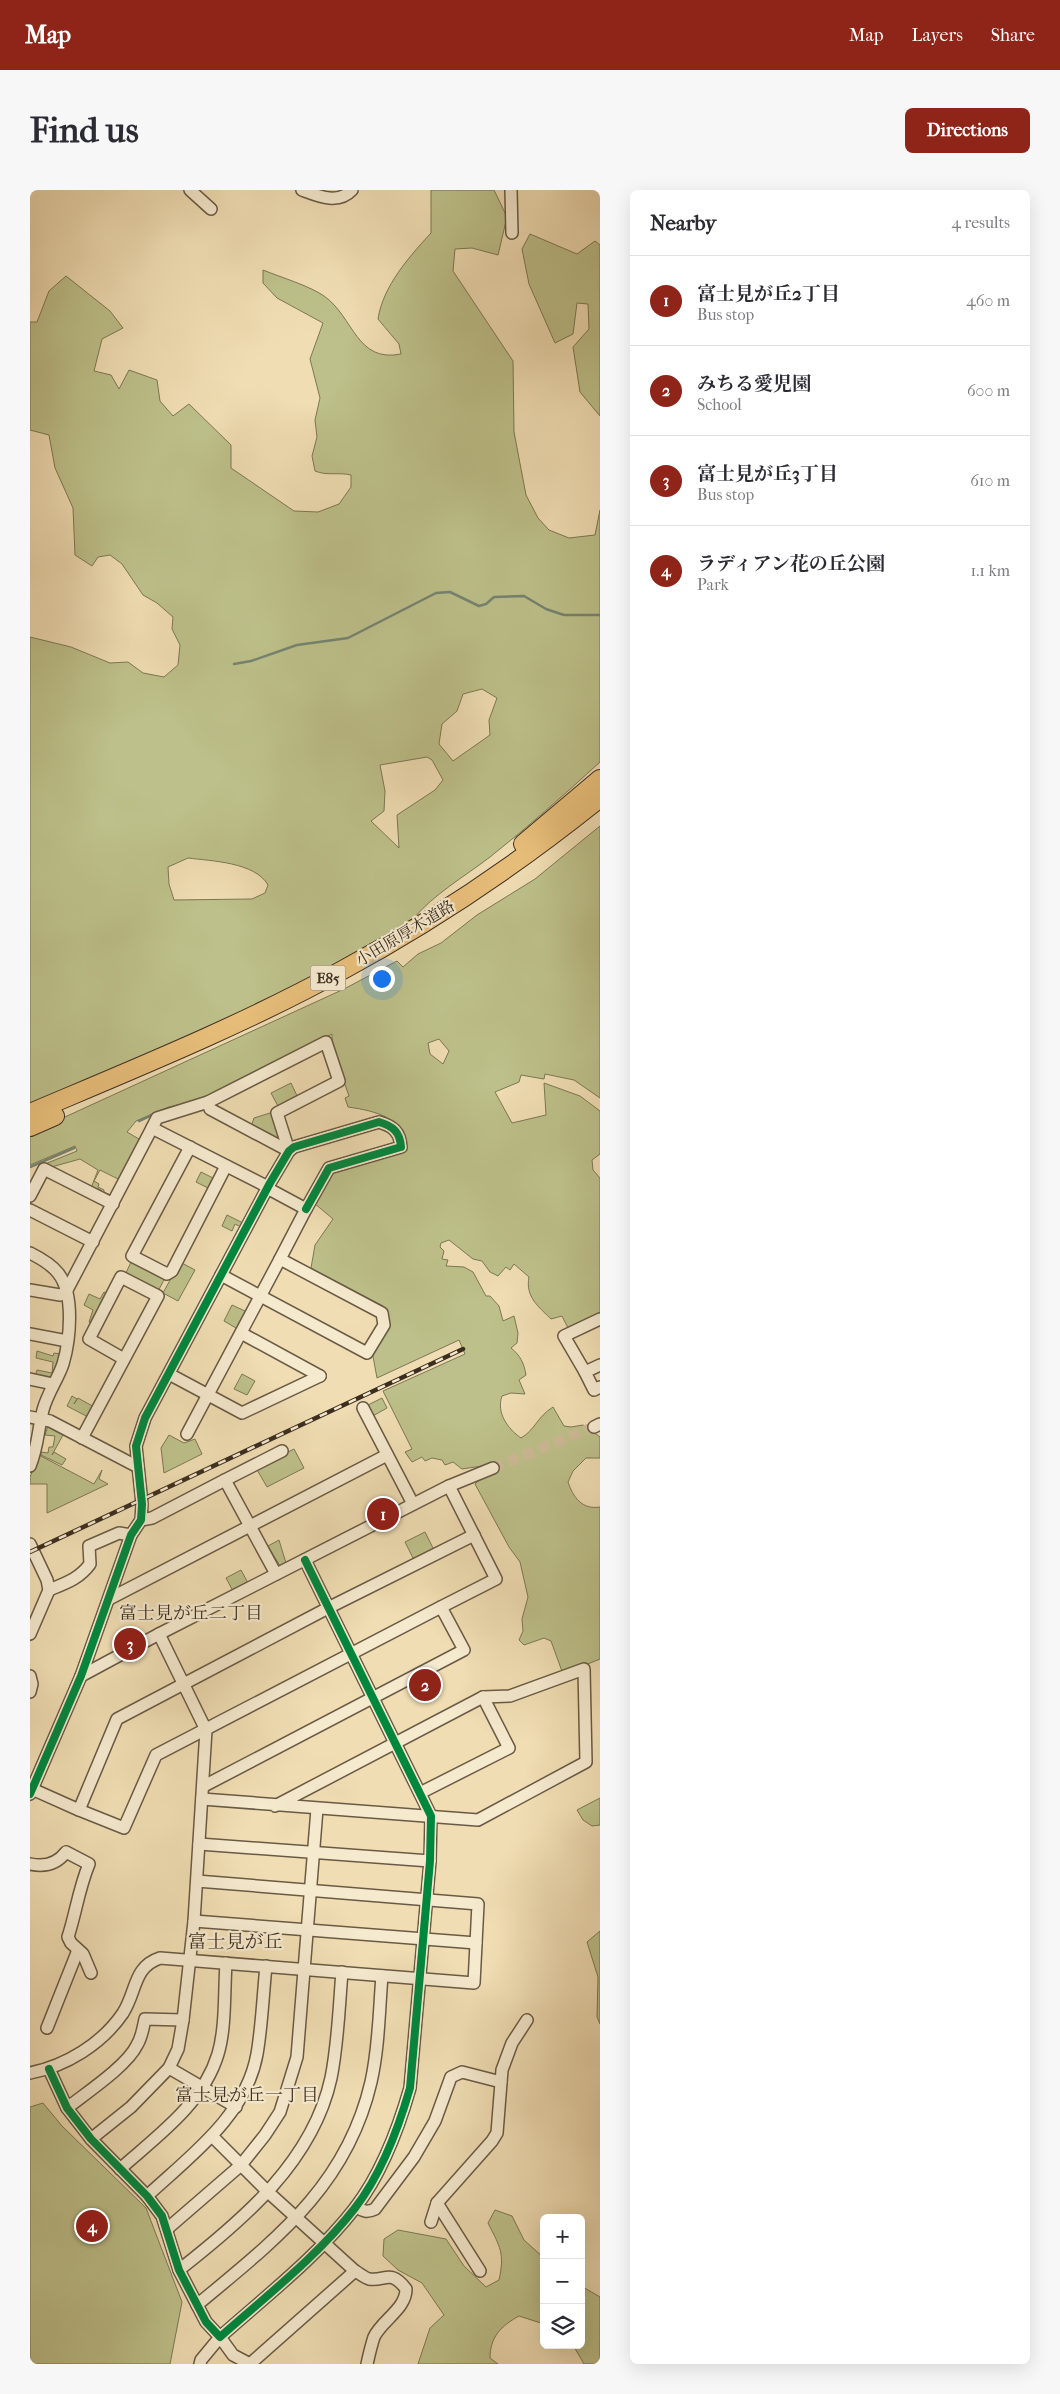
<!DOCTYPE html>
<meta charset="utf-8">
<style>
:root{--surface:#fff;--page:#f7f7f7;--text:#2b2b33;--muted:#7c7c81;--line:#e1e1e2;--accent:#8f2418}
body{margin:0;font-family:"IM FELL French Canon","Noto Serif JP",serif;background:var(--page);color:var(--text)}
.controls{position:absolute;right:15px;bottom:15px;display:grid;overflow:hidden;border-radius:8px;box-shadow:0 5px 20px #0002}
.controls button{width:45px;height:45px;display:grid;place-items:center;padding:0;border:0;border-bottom:1px solid var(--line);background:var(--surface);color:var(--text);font:25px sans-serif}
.you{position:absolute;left:351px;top:788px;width:18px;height:18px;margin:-12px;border:4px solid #fff;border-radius:50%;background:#1a73e8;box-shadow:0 0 0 8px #1a73e833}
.badge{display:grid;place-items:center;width:32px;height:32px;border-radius:50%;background:var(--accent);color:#fff;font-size:16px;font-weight:700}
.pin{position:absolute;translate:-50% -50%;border:2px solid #fff;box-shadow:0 1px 5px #0006}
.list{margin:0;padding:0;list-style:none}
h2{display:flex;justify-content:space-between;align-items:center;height:65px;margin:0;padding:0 20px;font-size:21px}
h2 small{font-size:16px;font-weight:400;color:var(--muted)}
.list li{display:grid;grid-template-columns:32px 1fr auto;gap:15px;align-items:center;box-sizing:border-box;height:90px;padding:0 20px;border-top:1px solid var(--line)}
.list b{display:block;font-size:19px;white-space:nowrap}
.list p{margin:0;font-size:16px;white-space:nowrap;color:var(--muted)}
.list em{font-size:16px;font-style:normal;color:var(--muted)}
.icon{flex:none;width:28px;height:28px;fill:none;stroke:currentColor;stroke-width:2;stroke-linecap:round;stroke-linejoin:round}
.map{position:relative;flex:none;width:570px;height:2174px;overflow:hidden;border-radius:8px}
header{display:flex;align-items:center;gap:30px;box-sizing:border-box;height:70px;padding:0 25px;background:var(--accent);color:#fff}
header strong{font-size:24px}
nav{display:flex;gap:28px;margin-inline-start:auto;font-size:18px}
.intro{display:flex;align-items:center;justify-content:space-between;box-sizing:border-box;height:120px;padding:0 30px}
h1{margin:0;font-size:35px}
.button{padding:12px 22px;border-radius:8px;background:var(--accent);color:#fff;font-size:18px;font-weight:700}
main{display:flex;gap:30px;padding:0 30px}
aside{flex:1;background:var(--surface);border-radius:8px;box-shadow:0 5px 20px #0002}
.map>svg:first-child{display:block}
</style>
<header>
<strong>Map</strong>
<nav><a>Map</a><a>Layers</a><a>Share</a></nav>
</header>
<div class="intro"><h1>Find us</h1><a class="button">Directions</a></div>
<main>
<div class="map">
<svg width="570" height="2174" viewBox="0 0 570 2174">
<rect width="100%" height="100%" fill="#f0ddb3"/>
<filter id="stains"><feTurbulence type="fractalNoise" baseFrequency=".004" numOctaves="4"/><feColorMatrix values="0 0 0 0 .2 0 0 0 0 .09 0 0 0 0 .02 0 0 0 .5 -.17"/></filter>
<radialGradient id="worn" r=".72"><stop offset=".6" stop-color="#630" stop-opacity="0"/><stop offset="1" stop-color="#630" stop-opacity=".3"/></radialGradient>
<g fill="#bdc08a" stroke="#7c7754" fill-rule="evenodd">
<path d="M401,0h63l13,27 -9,38 -26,-7 -17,1 -2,22 60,90 1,71 12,63 12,23 11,12 20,8 26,-3 5,-25v252c-36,33 -72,65 -110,95 -26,20 -56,37 -77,62l-94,57 -289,132v-471l41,10 39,16 18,-1 15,11 21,4 14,-12 2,-20 -8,-16 1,-12 -16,-14 -14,-8 -21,-31 -12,-9 -12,2 -6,9 -17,-11 -2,-47 -18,-40 -6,-33 -19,-5v-108h7l12,-31 17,-15 44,35 13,17 -21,11 -8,32 17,4 8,14 10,-19 28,10 3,21 13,15 16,-12 42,41v23l63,43 24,1 21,-8 12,-17v-12c-13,-3 -24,1 -36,-4l-3,-15 5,-19 -2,-17 5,-22 -10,-39 13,-36 -46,-25 -14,-15v-13c17,7 47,16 61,26 30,21 32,67 77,58l-2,-10 -21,-25c5,-33 31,-62 53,-86zM452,499l15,9 -8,22 1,15 -37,26 -14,-17 3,-20 15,-13 6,-17zM397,567l5,3 11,20 -8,10 -38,25 2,33 -28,-27 13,-10 1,-20 -5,-26zM158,668c23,3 67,4 80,27l-3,8 -13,6 -78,1 -5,-16 -1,-17z"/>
<polygon points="500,44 547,64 565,51 570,55 570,226 550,202 543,157 559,139 558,114 547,113 543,144 525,153 499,94 492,59"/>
<path d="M570,636v272l-26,-18 -29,-6 -1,5 -23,-4 -2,7 -24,10 17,31 34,-8 -2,-32 36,13 20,15v43l-8,6 1,10 7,8v136l-32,14 -6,-12 -11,3c-12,-12 -26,-22 -22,-42l-15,-13 -4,6 -4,-3 -8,9 -8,-4 -8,-11 -9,-2 -24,-19 -8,3 -1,4 4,4 -2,8 6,1 -2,6 18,1 9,5 13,24h4l9,10 4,15 11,-5 4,17 -1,10 -6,5c9,7 13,15 15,27l-7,5 6,14 -14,-1 -9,3c-6,17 6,33 19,42 14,-8 16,-21 32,-31l11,19 7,1 12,-2 17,12v21h-14l-13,13 -5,11c5,15 14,28 32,25v152l-37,15 -12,-33 -7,-3 -20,7 -5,-5 4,-9 -1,-12 6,-22 -8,-35 -11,-15 -34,-63 11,-10 -4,-8 -20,3 -9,-7 -8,3 -3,-5 -10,-2 -7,3 -3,-4 -10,5 -7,-10 7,-3 -29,-58 82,-37 -6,-14 -82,38 -5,-27 17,-24 -6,-21 -72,-38 4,-23 18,-26 -19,-16 18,-30 73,-22c2,-33 -29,-40 -57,-44l-3,-9 4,-2 -17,-48v-14l-128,65 -35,8 -33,14 -9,11 12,7 1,4 -20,37 -20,-10 -6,11 5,3 -1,3 6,3v2l9,4 -5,2 -7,-4 1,-3 -5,-3 -2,3 -4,-3 7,-18 -18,-11 -32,9 -3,-4 32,-13 -2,-5 -45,19v-32l314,-144 53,-28 6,6 15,-13 23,-11 36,-28 58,-36zM409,849l10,12 -6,13 -13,-10 -2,-11z"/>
<polygon points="261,893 268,908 249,918 241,903"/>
<polygon points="243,922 254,955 221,937 224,928"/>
<polygon points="171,982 185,989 180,999 166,992"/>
<polygon points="197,1025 213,1033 211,1037 205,1034 202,1041 192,1036"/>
<polygon points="102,1070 135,1088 127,1103 95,1085"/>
<polygon points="150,1072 165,1080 148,1111 133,1103"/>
<polygon points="74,1102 79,1104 63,1134 59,1132 63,1120 54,1115 59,1104 70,1109"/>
<polygon points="202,1115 217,1122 210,1136 206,1138 194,1131"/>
<polygon points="7,1161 23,1166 24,1163 30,1164 24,1187 19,1189 5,1186 7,1180 22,1183 23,1172 6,1168"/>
<polygon points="212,1184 225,1191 217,1205 204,1199"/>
<polygon points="42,1206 47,1209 44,1214 48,1208 66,1218 60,1228 37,1216"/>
<polygon points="352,1208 357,1218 341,1227 336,1216"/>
<polygon points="18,1236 33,1245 22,1265 24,1262 36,1269 32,1275 11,1265 11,1262 18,1263 19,1257 23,1257 25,1246 15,1245"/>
<polygon points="139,1245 154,1253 165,1249 172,1264 134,1283 131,1258"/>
<polygon points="264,1259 274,1278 237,1297 226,1278"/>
<polygon points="9,1265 64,1294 72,1280 69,1289 78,1294 17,1323 17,1294 0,1294 0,1287"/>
<polygon points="395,1342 404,1360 384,1370 375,1352"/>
<polygon points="249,1350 256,1373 250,1376 238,1356"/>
<polygon points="211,1380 218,1393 203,1401 196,1388"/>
<polygon points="570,1608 570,1635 562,1636 553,1630 547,1620"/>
<polygon points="570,1741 570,1834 567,1827 568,1787 557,1752"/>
<polygon points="13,1913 32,1936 116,2018 152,2112 140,2174 0,2174 0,1917"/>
<path d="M465,2020l17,6 12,24 20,18v66l-25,-8c-18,10 -29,21 -29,42l8,6h-80l12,-36 14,-13 -22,-32 -24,-13 -15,-14 1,-17 14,-9 48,9 18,27 22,21 13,-7c6,-27 1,-33 -11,-57z"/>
<polygon points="551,2096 570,2107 570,2174 554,2174 543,2155 551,2155"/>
</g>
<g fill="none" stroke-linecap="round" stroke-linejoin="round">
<g stroke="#758471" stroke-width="2.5">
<polyline points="204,474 221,471 267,455 318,448 406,403 420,402 449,416 456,414 464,407 494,406 516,419 534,425 570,425"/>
<polyline points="131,921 139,918"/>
<polyline points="109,931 124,924"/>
<polyline points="0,977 44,958"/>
</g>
<polyline stroke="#ccba95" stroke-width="11" stroke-dasharray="11 5.5" stroke-linecap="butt" points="463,1278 564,1237"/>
<g stroke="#695a44" stroke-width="14">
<g id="minor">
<polyline points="160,0 181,19"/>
<path d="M272,0c16,6 36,15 50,0"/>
<polyline points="481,0 482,43"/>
<polyline points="178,912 180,919 259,961"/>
<polyline points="122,938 127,928 178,912 296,852 309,891 247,923 259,961"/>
<polyline points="160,957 102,1066 137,1084 142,1081 196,976"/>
<polyline points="0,1006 14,979 83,1014"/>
<polyline points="0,1020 63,1052"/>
<path d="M0,1063c10,5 21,11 28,20 17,21 12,67 5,91 -5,15 -16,30 -20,46 -5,19 -5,37 -13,56"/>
<polyline points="191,1085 337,1163 354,1135 352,1123 250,1069 276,1019 237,998"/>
<polyline points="0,1100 30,1105 36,1102 122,938 238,997"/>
<polyline points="211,1143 290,1186"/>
<polyline points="0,1144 37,1151"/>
<polyline points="570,1175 555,1182 564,1200 570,1197"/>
<polyline points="555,1182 534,1146 570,1129"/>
<polyline points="139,1184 212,1223 290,1186"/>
<polyline points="0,1189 23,1194"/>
<polyline points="333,1218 383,1314"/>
<polyline points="0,1227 20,1231 108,1277"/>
<polyline points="564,1237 570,1234"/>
<polyline points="157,1244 250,1069"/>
<polyline points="52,1248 128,1106 91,1087 59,1149 94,1169"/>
<polyline points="195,1290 252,1261"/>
<polyline points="111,1330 122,1328 195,1290 246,1384"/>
<path d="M0,1354l17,36 2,10c17,-7 30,-11 41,-26l-1,-18 30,-13 12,2"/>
<polyline points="79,1409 357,1265"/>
<polyline points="0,1444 19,1400"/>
<polyline points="0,1486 2,1494 0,1502"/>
<polyline points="51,1486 129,1444 419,1296 463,1278"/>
<polyline points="174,1596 434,1460 411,1417 466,1389 419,1296"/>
<polyline points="2,1599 49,1620 87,1529 298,1418 444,1345"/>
<polyline points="390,1603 479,1558 453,1507"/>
<path d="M0,1604l51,-118 50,-141 10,-15 1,-16 -6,-58 9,-28 125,-235 19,-32 5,-4 85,-25c14,4 21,10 22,25l-72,21 -23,41"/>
<polyline points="172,1609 448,1630 556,1572 554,1479 480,1506 453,1507 245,1616"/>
<polyline points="49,1620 94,1638 126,1565 411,1417"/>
<polyline points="169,1654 400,1671"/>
<path d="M0,1674c14,3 27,0 36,-12l23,12c-10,24 -13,48 -21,73l3,6 12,11 8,19"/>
<polyline points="164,1731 446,1753"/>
<polyline points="17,1838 48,1760"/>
<polyline points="139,1878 206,1917"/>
<path d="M19,1879l18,39 24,31 56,57 15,20 17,54 27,52 14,15c46,-41 97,-80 135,-129 27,-35 43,-78 55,-120l20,-227 1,-45 -126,-256"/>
<path d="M0,1883c36,-7 72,-29 93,-60 14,-22 10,-46 37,-55l314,25 4,-79 -281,-23"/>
<path d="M37,1918c19,-15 60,-42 70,-63 5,-8 6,-17 8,-26l38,1"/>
<polyline points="182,1946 238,2002 325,2081 220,2174"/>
<polyline points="61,1949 101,1917 139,1878 148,1859 153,1830 164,1731 176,1540 129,1444"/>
<path d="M90,1979c37,-33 83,-65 98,-115 8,-27 6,-62 8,-91"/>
<path d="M117,2006c43,-40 99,-80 110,-142 5,-29 6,-59 9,-88"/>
<polyline points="407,2013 450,2081"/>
<path d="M326,2017c7,4 11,6 19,2l39,-52 21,-36 16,-44 11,-5 39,10"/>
<polyline points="401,2032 407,2013 462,1951 467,1943 472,1880 482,1853 497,1830"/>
<polyline points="137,2039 211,1975 235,1945 250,1922 267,1867 287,1619"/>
<path d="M149,2080c64,-50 134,-109 152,-192 7,-34 8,-71 11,-106"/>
<path d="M325,2081c4,2 10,7 14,8 16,3 21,-11 37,10 0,20 -24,31 -32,48 -3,9 -5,18 -7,27"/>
<path d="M167,2115c78,-65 150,-119 174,-223 8,-35 8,-71 11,-106"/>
<polyline points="170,2174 171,2170 190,2147 203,2165 220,2174"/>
</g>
</g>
<g stroke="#3c2e1f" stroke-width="20">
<g id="highway">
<polyline points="493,654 570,589"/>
<path d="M0,923c104,-44 210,-87 309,-141 93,-50 179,-108 261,-174"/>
<polyline points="0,937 25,926"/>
</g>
</g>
<use href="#minor" stroke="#f5e9ce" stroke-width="11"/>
<use href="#highway" stroke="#e8be7a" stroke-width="18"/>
<g stroke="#3c2e1f" stroke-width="4.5">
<polyline id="rail" points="0,1362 433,1159"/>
</g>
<use href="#rail" stroke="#f5e9ce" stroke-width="2.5" stroke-dasharray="8" stroke-linecap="butt"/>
<g stroke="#f5e9ce" stroke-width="11">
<g id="cycleway">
<path d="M0,1604l51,-118 50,-141 10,-15 1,-16 -6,-58 9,-28 125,-235 19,-32 5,-4 85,-25c14,4 21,10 22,25l-72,21 -23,41"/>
<path d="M19,1879l18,39 24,31 56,57 15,20 17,54 27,52 14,15c46,-41 97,-80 135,-129 27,-35 43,-78 55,-120l20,-227 1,-45 -126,-256"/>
</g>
</g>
<use href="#cycleway" stroke="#00873e" stroke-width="8"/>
</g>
<g text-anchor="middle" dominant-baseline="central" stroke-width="4.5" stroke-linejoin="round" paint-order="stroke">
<rect fill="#f5e9ce" stroke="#746654" stroke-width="1" x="280.5" y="775.5" width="35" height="25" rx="4"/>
<g font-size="15" font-weight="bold" fill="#3c2e1f">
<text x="298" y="788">E85</text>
</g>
<g font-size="16" fill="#3c2e1f" stroke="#f5e9ce">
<text transform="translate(375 743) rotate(-31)">小田原厚木道路</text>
</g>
<g font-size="18" fill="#3c2e1f" stroke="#f5e9ce">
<text x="161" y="1423">富士見が丘二丁目</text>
<text x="217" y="1905">富士見が丘一丁目</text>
</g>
<g font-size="19" fill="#3c2e1f" stroke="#f5e9ce">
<text x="205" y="1752">富士見が丘</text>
</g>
</g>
<rect width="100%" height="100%" filter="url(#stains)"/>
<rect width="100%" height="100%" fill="url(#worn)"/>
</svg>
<div class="controls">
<button>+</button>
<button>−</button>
<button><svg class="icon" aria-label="layers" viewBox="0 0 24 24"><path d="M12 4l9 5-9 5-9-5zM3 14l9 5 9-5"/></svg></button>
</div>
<div class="you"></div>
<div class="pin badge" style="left:353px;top:1324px">1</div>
<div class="pin badge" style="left:395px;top:1495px">2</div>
<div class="pin badge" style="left:100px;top:1454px">3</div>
<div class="pin badge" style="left:62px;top:2036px">4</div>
</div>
<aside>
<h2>Nearby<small>4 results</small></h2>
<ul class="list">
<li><span class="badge">1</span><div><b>富士見が丘2丁目</b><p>Bus stop</p></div><em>460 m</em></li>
<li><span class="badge">2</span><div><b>みちる愛児園</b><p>School</p></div><em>600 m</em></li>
<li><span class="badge">3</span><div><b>富士見が丘3丁目</b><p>Bus stop</p></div><em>610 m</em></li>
<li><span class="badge">4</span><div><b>ラディアン花の丘公園</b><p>Park</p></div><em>1.1 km</em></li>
</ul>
</aside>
</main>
